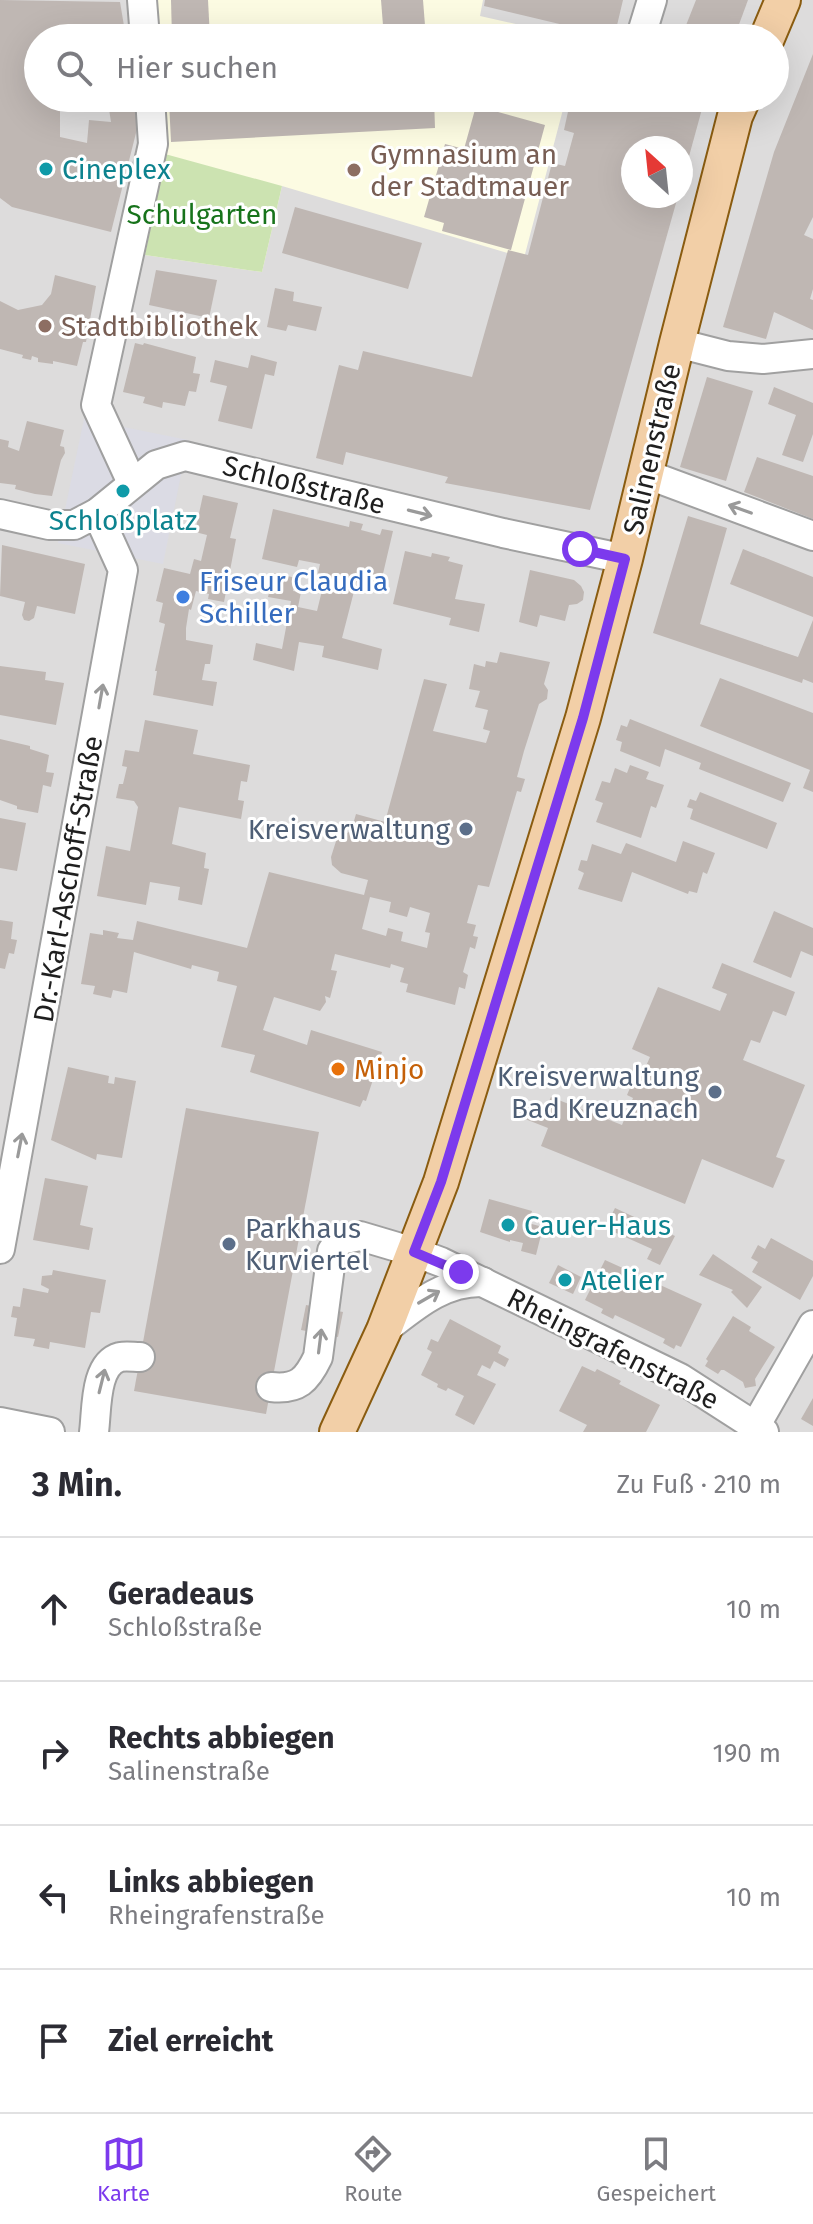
<!DOCTYPE html>
<html lang="de">
<meta charset="utf-8">
<style>
:root{--surface:#fff;--page:#f2f2f3;--text:#2b2b33;--muted:#7c7c81;--line:#e1e1e2;--accent:#7c3aed}
body{margin:0;font-family:"Fira Sans",sans-serif;background:var(--page);color:var(--text)}
.compass{position:absolute;left:621px;top:136px;width:72px;height:72px;border-radius:50%;background:var(--surface);box-shadow:0 8px 32px #0002;rotate:333deg}
.stop{position:absolute;width:24px;height:24px;margin:-18px;border:6px solid #7c3aed;border-radius:50%;background:#fff}
.stop.end{background:#7c3aed;border-color:#fff;box-shadow:0 2px 8px #0008}
.list{margin:0;padding:0;list-style:none}
h2{display:flex;justify-content:space-between;align-items:center;height:104px;margin:0;padding:0 32px;font-size:34px}
h2 small{font-size:26px;font-weight:400;color:var(--muted)}
.list li{display:grid;grid-template-columns:52px 1fr auto;gap:24px;align-items:center;box-sizing:border-box;height:144px;padding:0 32px;border-top:2px solid var(--line)}
.list b{display:block;font-size:30px;white-space:nowrap}
.list p{margin:0;font-size:26px;white-space:nowrap;color:var(--muted)}
.list em{font-size:26px;font-style:normal;color:var(--muted)}
.icon{flex:none;width:44px;height:44px;fill:none;stroke:currentColor;stroke-width:2;stroke-linecap:round;stroke-linejoin:round}
.map{position:relative;flex:none;width:813px;height:1432px;overflow:hidden}
.search{position:absolute;background:var(--surface);box-shadow:0 8px 32px #0002;left:24px;right:24px;top:24px;height:88px;display:flex;align-items:center;gap:20px;box-sizing:border-box;padding:0 28px;border-radius:44px;color:var(--muted);font-size:30px}
.sheet{height:680px;background:var(--surface)}
nav{display:flex;justify-content:space-around;align-items:center;box-sizing:border-box;height:112px;border-top:2px solid var(--line);background:var(--surface);font-size:22px;color:var(--muted)}
nav a{display:grid;justify-items:center;gap:4px}
nav .on{color:var(--accent)}
.map>svg:first-child{display:block}
</style>
<div class="map">
<svg width="813" height="1432" viewBox="0 0 813 1432">
<rect width="100%" height="100%" fill="#efebe6"/>
<path fill="#dddcdc" fill-rule="evenodd" d="M0,0h813v1432h-813zM38,38h737v60h-737zM633,148h48v48h-48z"/>
<g fill="#fcfbe2">
<polygon points="152,0 483,0 480,16 579,38 155,38"/>
<polygon points="160,98 566,98 524,258 282,186 262,272 145,255 165,154"/>
</g>
<polygon fill="#cce3b1" points="165,154 282,186 262,272 145,255"/>
<polygon fill="#dbdbe4" points="84,419 188,440 163,564 58,543"/>
<g fill="#bfb7b3" fill-rule="evenodd">
<path d="M0,0l120,2 6,36h-88v60h97l3,27 -27,107 -99,-25 -12,-9zM60,100l48,3 3,19 -22,-2 -2,23 -27,-6z"/>
<polygon points="171,0 208,0 210,38 172,38"/>
<polygon points="381,0 423,0 426,38 384,38"/>
<polygon points="485,0 623,0 614,38 587,38 589,31 484,6"/>
<polygon points="696,0 748,0 734,38 681,38"/>
<polygon points="813,54 813,217 804,235 813,239 813,289 810,299 813,300 813,330 774,312 766,339 723,327 774,152"/>
<polygon points="174,98 434,98 435,128 171,142 169,101 174,100"/>
<polygon points="571,98 705,98 682,182 681,148 633,148 633,196 678,196 590,510 445,483 448,477 346,452 343,465 316,458 339,365 358,370 363,351 472,377 508,250 528,255 552,163 565,166 574,133 564,130"/>
<polygon points="476,106 545,125 511,250 442,231 444,223 424,217 445,144 464,149"/>
<polygon points="295,207 422,243 408,289 282,253"/>
<polygon points="156,270 217,280 209,318 149,305"/>
<polygon points="55,275 96,286 86,342 83,342 77,366 53,361 53,364 38,362 38,358 32,356 31,360 22,358 23,355 0,349 0,301 18,310 42,305 51,294"/>
<polygon points="275,288 294,292 293,301 322,307 316,331 288,325 286,331 267,327"/>
<polygon points="135,343 143,345 144,343 196,357 193,373 200,374 196,392 189,391 185,406 163,402 162,408 143,403 145,397 123,392"/>
<polygon points="251,355 277,362 274,376 265,374 252,429 218,421 227,386 210,382 215,360 248,368"/>
<polygon points="707,377 753,391 726,481 680,467"/>
<polygon points="774,387 813,403 813,434 803,462 782,455 796,415 768,404"/>
<polygon points="27,421 64,430 60,446 64,447 65,453 61,460 52,496 35,494 15,489 16,485 0,483 0,439 9,441 8,447 19,451"/>
<polygon points="757,457 813,476 813,519 744,492"/>
<polygon points="203,495 238,503 230,538 236,539 224,602 208,599 209,594 196,591 191,610 189,609 186,628 186,640 213,645 210,664 205,664 202,680 217,682 213,706 153,695 157,671 155,671 165,624 159,622 163,603 156,601 164,568 190,574 194,559 201,561 207,535 195,532"/>
<polygon points="273,509 349,527 350,521 363,524 361,530 380,535 382,529 393,531 382,578 359,572 342,638 382,649 378,670 322,657 324,646 299,642 294,671 253,660 256,643 282,649 291,601 268,597 274,573 296,578 293,591 301,592 298,607 317,611 326,574 318,573 320,564 299,560 297,567 262,559"/>
<polygon points="688,516 727,528 700,624 798,657 813,620 813,683 803,679 802,683 653,633"/>
<polygon points="2,545 85,564 75,614 37,606 34,618 29,621 24,620 22,615 25,602 0,596"/>
<polygon points="743,549 813,577 813,617 730,584"/>
<polygon points="405,551 431,557 432,553 450,557 448,561 463,565 455,599 485,604 479,632 449,625 451,618 393,604"/>
<polygon points="530,570 574,580 581,586 584,592 583,600 577,604 569,605 565,621 540,615 537,627 519,622"/>
<path d="M500,652l50,10 -6,22 4,6 -1,9 -8,5 -15,47 -7,26 8,2 -4,13 -4,-1 -28,96 -11,-2 -11,38 9,2 -3,11 5,1 -3,12 -5,-2 -7,25 5,3 -3,14 -6,-2 -4,18 -49,-13 2,-8 -8,-2 4,-14 -13,-4 -1,4 -55,-14 -4,16 6,1 -7,27 -5,-2 1,6 -6,9 -46,-14 -11,33 44,15 4,-15 71,22 -16,49 -3,-1 -3,7 -110,-35 5,-17 -34,-8 16,-61 -20,-5 2,-9 -27,-7 -1,4 -57,-17 -7,41 -14,-3 -2,8 -18,-4 2,-8 -14,-2 9,-51 13,2v-5l16,3 -2,5 16,2 4,-19 110,27 22,-76 95,23 4,-15 -27,-7 -9,-8 -1,-8 6,-19 14,-7 5,-17 29,8 39,-143 23,5 -14,47 53,12 4,-12 -7,-2 5,-19 -13,-3 5,-16 -11,-2 5,-25 11,3 1,-6 11,2zM370,897l21,5 -2,10 18,5 3,-10 20,6 -5,19 5,1 -3,15 -26,-7 2,-9 -15,-4 -2,8 -24,-7z"/>
<polygon points="0,666 46,672 45,680 64,683 56,725 0,715"/>
<polygon points="720,678 813,713 813,792 803,788 810,770 700,726"/>
<polygon points="630,719 791,783 783,802 699,769 701,763 665,749 660,767 620,751 622,742 616,740 621,725 627,727"/>
<polygon points="145,720 198,730 193,754 250,765 247,782 241,781 238,800 244,801 241,819 179,807 172,844 206,853 204,868 209,869 202,905 178,900 180,887 150,882 146,905 97,896 106,846 130,851 138,807 134,801 116,798 119,784 123,784 127,767 122,766 125,750 139,752"/>
<polygon points="0,739 30,746 30,749 49,755 46,772 54,773 51,787 43,785 38,813 17,809 17,806 0,800"/>
<polygon points="630,765 649,772 646,779 664,785 656,808 651,806 641,838 596,822 603,803 595,800 602,781 610,783 615,768 627,773"/>
<polygon points="700,792 777,823 767,849 690,819 693,809 687,807 690,799 696,801"/>
<polygon points="0,818 26,823 17,871 0,868"/>
<polygon points="683,841 715,853 707,874 703,872 697,893 689,891 688,894 632,872 622,902 578,889 584,873 578,870 581,860 587,861 592,844 621,854 626,843 676,862"/>
<polygon points="774,911 813,928 813,956 801,951 791,978 753,962"/>
<polygon points="0,920 13,922 11,939 17,940 14,954 9,953 5,969 0,968"/>
<polygon points="722,963 795,992 786,1016 773,1011 760,1043 751,1040 743,1060 805,1085 776,1157 785,1160 773,1188 702,1159 685,1204 541,1146 548,1128 520,1117 523,1107 543,1115 551,1097 622,1125 633,1098 627,1095 630,1088 632,1082 638,1084 650,1057 632,1049 658,987 720,1011 727,994 712,988"/>
<polygon points="68,1067 109,1076 108,1083 114,1084 115,1077 136,1081 122,1158 97,1154 96,1160 51,1140"/>
<polygon points="186,1108 319,1132 266,1414 134,1391"/>
<polygon points="45,1178 88,1186 80,1225 93,1228 89,1250 33,1240"/>
<polygon points="489,1199 532,1211 528,1223 543,1227 536,1255 521,1251 523,1243 510,1240 510,1242 480,1232"/>
<polygon points="615,1208 675,1236 660,1265 647,1259 652,1249 605,1228"/>
<polygon points="771,1238 813,1261 813,1276 800,1300 752,1272 758,1262 751,1258 758,1245 765,1249"/>
<polygon points="713,1254 762,1287 747,1308 731,1292 733,1290 699,1275"/>
<polygon points="605,1260 702,1304 681,1347 676,1345 674,1349 663,1343 665,1339 632,1323 615,1315 613,1319 601,1313 603,1309 585,1300"/>
<polygon points="558,1265 581,1277 573,1294 549,1283"/>
<polygon points="53,1270 106,1280 100,1313 91,1312 85,1348 50,1342 49,1349 33,1346 35,1339 14,1336 17,1318 11,1317 13,1306 20,1307 23,1288 48,1293 49,1289 41,1285 42,1276 52,1275"/>
<polygon points="306,1305 343,1312 338,1337 301,1330"/>
<polygon points="733,1316 751,1327 749,1331 775,1347 755,1379 756,1386 745,1388 743,1382 724,1370 721,1370 718,1374 705,1366 708,1361 706,1359"/>
<polygon points="450,1319 501,1346 498,1353 509,1359 505,1367 494,1361 490,1369 482,1365 477,1375 496,1384 474,1425 455,1415 464,1396 448,1388 446,1391 437,1387 438,1384 421,1375 432,1352 427,1349 431,1339 438,1342"/>
<polygon points="582,1366 595,1372 597,1369 621,1381 619,1384 660,1405 646,1432 583,1432 587,1425 559,1411"/>
<polygon points="813,1398 813,1426 801,1419"/>
</g>
<g fill="none" stroke-linecap="round" stroke-linejoin="round">
<g stroke="#a0a0a0" stroke-width="32">
<g id="minor">
<polyline points="142,0 145,38"/>
<polyline points="641,36 652,0"/>
<polyline points="677,343 728,356 763,359 813,354"/>
<polyline points="646,474 813,536"/>
<polyline points="132,483 96,405 153,144 150,98"/>
<polyline points="0,514 49,525 74,525 97,513 156,465 185,456 503,533 625,559"/>
<polyline points="0,1249 123,570 97,513"/>
<path d="M384,1330c30,-23 58,-49 99,-48"/>
<path d="M271,1387c27,3 36,-7 47,-30l14,-106 8,-11 20,-4 54,16 27,10 239,116 84,54"/>
<polyline points="0,1422 50,1432"/>
<polyline points="756,1425 813,1325"/>
<path d="M94,1432c3,-21 0,-68 26,-75 6,-1 14,0 20,0"/>
</g>
</g>
<g stroke="#8a5c10" stroke-width="38">
<g id="major">
<polyline points="767,38 783,0"/>
<polyline points="337,1432 384,1330 441,1182 583,718 625,559 677,343 735,116 743,98"/>
</g>
</g>
<use href="#minor" stroke="#fff" stroke-width="28"/>
<use href="#major" stroke="#f2cfa7" stroke-width="34"/>
</g>
<defs><path id="oneway-shaft" d="M-6 0H5M1.5-3L5.5 0L1.5 3" fill="none" stroke-width="1.6" stroke-linecap="round" stroke-linejoin="round" transform="scale(2)"/></defs>
<g stroke="#9a9a9a">
<use href="#oneway-shaft" transform="translate(740 509) rotate(-160)"/>
<use href="#oneway-shaft" transform="translate(420 513) rotate(14)"/>
<use href="#oneway-shaft" transform="translate(101 696) rotate(-80)"/>
<use href="#oneway-shaft" transform="translate(20 1145) rotate(-79)"/>
<use href="#oneway-shaft" transform="translate(429 1297) rotate(-30)"/>
<use href="#oneway-shaft" transform="translate(320 1341) rotate(-83)"/>
<use href="#oneway-shaft" transform="translate(102 1381) rotate(-76)"/>
</g>
<g fill="none" stroke-linecap="round" stroke-linejoin="round">
<polyline stroke="#7c3aed" stroke-width="10" points="461,1272 414,1252 441,1182 529,894 583,718 625,559 580,549"/>
</g>
<g fill="#0f9aa8" stroke="#fff" stroke-width="3">
<circle cx="46" cy="169" r="8"/>
<circle cx="123" cy="491" r="8"/>
<circle cx="508" cy="1225" r="8"/>
<circle cx="565" cy="1280" r="8"/>
</g>
<g fill="#8d6e63" stroke="#fff" stroke-width="3">
<circle cx="354" cy="170" r="8"/>
<circle cx="45" cy="326" r="8"/>
</g>
<circle fill="#3f7fe0" stroke="#fff" stroke-width="3" cx="183" cy="597" r="8"/>
<g fill="#5c6f8a" stroke="#fff" stroke-width="3">
<circle cx="466" cy="829" r="8"/>
<circle cx="715" cy="1092" r="8"/>
<circle cx="229" cy="1244" r="8"/>
</g>
<circle fill="#e8710a" stroke="#fff" stroke-width="3" cx="338" cy="1069" r="8"/>
<g text-anchor="middle" dominant-baseline="central" stroke-width="6" stroke-linejoin="round" paint-order="stroke">
<g font-size="28" fill="#785e54" stroke="#fff" text-anchor="start">
<text x="370" y="154">Gymnasium an<tspan x="370" dy="32">der Stadtmauer</tspan></text>
<text x="61" y="326">Stadtbibliothek</text>
</g>
<g font-size="28" fill="#0d838f" stroke="#fff" text-anchor="start">
<text x="62" y="169">Cineplex</text>
<text x="123" y="520" text-anchor="middle">Schloßplatz</text>
<text x="524" y="1225">Cauer-Haus</text>
<text x="581" y="1280">Atelier</text>
</g>
<g font-size="28" fill="#17731b" stroke="#fff">
<text x="202" y="214">Schulgarten</text>
</g>
<g font-size="28" fill="#1f1f1f" stroke="#fff">
<text transform="translate(652 449) rotate(-77)">Salinenstraße</text>
<text transform="translate(304 485) rotate(14)">Schloßstraße</text>
<text transform="translate(68 879) rotate(-80)">Dr.-Karl-Aschoff-Straße</text>
<text transform="translate(613 1349) rotate(27)">Rheingrafenstraße</text>
</g>
<g font-size="28" fill="#366cbe" stroke="#fff" text-anchor="start">
<text x="199" y="581">Friseur Claudia<tspan x="199" dy="32">Schiller</tspan></text>
</g>
<g font-size="28" fill="#4e5e75" stroke="#fff" text-anchor="end">
<text x="450" y="829">Kreisverwaltung</text>
<text x="699" y="1076">Kreisverwaltung<tspan x="699" dy="32">Bad Kreuznach</tspan></text>
<text x="245" y="1228" text-anchor="start">Parkhaus<tspan x="245" dy="32">Kurviertel</tspan></text>
</g>
<g font-size="28" fill="#c56008" stroke="#fff" text-anchor="start">
<text x="354" y="1069">Minjo</text>
</g>
</g>
</svg>
<svg class="compass" viewBox="-18 -18 36 36"><path d="M0-13l5 13h-10z" fill="#e53935"/><path d="M0 13l5-13h-10z" fill="#7c7c81"/></svg>
<div class="stop" style="left:580px;top:549px"></div>
<div class="stop end" style="left:461px;top:1272px"></div>
<div class="search"><svg class="icon" aria-label="search" viewBox="0 0 24 24"><circle cx="10" cy="10" r="6"/><path d="M15 15l6 6"/></svg>Hier suchen</div>
</div>
<section class="sheet">
<h2>3 Min.<small>Zu Fuß · 210 m</small></h2>
<ul class="list">
<li><svg class="icon" aria-label="ahead" viewBox="0 0 24 24"><path d="M12 20V5M6 11l6-6 6 6"/></svg><div><b>Geradeaus</b><p>Schloßstraße</p></div><em>10 m</em></li>
<li><svg class="icon" aria-label="right" viewBox="0 0 24 24"><path d="M7 20v-9h11M14 6l5 5-5 5"/></svg><div><b>Rechts abbiegen</b><p>Salinenstraße</p></div><em>190 m</em></li>
<li><svg class="icon" aria-label="left" viewBox="0 0 24 24"><path d="M17 20v-9H6M10 6l-5 5 5 5"/></svg><div><b>Links abbiegen</b><p>Rheingrafenstraße</p></div><em>10 m</em></li>
<li><svg class="icon" aria-label="arrive" viewBox="0 0 24 24"><path d="M6 21V4h12l-3 4 3 4H6"/></svg><div><b>Ziel erreicht</b></div></li>
</ul>
</section>
<nav>
<a class="on"><svg class="icon" aria-label="map" viewBox="0 0 24 24"><path d="M3 6l6-2 6 2 6-2v14l-6 2-6-2-6 2zM9 4v14M15 6v14"/></svg>Karte</a>
<a><svg class="icon" aria-label="directions" viewBox="0 0 24 24"><path d="M12 3l9 9-9 9-9-9zM9 14v-3h6M13 9l2 2-2 2"/></svg>Route</a>
<a><svg class="icon" aria-label="saved" viewBox="0 0 24 24"><path d="M7 4h10v16l-5-4-5 4z"/></svg>Gespeichert</a>
</nav>
